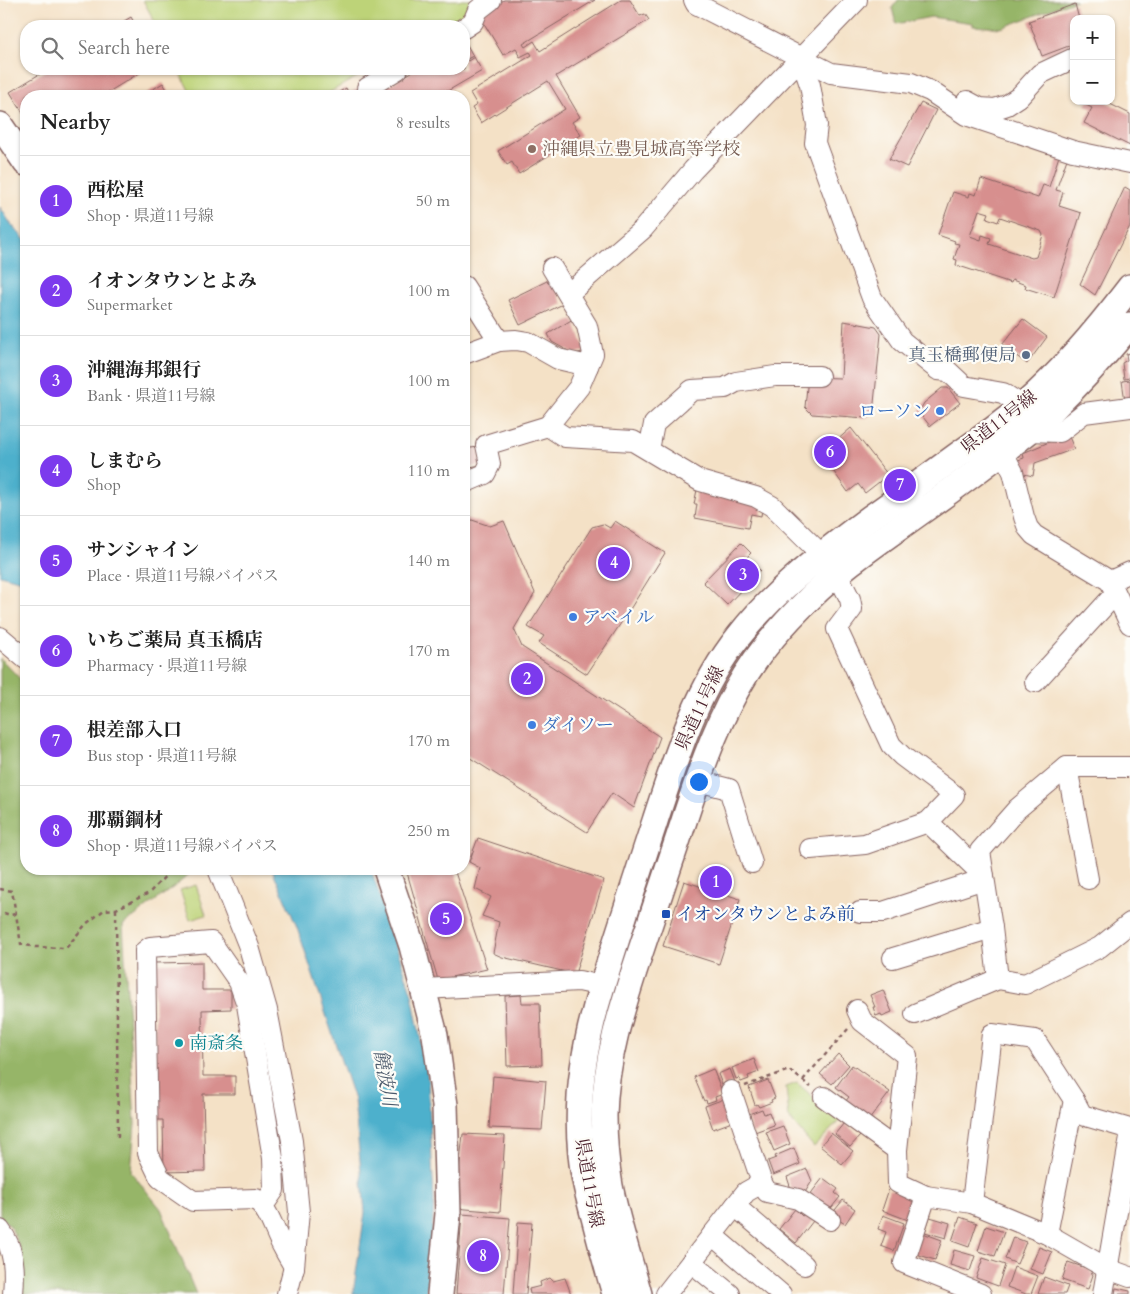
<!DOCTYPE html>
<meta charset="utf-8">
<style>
:root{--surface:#fff;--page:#f6f6f6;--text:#222;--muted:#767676;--line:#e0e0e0;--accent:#7c3aed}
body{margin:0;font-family:Cardo,"Noto Serif JP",serif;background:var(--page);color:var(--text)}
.controls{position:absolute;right:15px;top:15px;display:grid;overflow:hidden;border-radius:10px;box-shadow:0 1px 4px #0004}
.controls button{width:45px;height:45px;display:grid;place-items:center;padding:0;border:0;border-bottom:1px solid var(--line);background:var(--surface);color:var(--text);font:25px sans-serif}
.you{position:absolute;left:698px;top:781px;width:18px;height:18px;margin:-12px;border:4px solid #fff;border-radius:50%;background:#1a73e8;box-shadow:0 0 0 8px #1a73e833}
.badge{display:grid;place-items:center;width:32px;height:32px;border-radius:50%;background:var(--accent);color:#fff;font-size:16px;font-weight:700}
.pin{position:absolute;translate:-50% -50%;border:2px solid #fff;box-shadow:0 1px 5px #0006}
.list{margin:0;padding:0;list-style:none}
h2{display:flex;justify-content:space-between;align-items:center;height:65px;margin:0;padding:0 20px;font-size:21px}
h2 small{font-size:16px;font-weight:400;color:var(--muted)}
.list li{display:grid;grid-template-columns:32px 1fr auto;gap:15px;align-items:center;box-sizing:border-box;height:90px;padding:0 20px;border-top:1px solid var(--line)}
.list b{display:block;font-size:19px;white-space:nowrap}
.list p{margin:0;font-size:16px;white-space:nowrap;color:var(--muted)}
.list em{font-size:16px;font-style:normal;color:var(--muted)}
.icon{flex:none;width:28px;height:28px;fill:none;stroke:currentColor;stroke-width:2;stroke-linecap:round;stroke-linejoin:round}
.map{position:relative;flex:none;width:1130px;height:1294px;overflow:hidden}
.search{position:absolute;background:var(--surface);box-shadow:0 1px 4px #0004;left:20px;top:20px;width:450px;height:55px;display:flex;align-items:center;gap:12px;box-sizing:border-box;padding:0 18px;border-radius:20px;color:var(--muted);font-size:19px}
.panel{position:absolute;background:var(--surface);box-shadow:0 1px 4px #0004;left:20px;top:90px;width:450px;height:785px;border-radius:20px}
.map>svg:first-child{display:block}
</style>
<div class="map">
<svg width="1130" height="1294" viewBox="0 0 1130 1294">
<rect width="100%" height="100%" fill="#fdfcf7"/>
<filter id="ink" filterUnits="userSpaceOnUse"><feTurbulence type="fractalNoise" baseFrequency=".02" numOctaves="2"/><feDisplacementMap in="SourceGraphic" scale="10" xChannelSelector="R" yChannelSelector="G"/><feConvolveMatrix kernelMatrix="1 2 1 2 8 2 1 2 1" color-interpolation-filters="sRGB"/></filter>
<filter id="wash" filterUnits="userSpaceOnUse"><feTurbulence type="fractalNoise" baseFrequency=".0096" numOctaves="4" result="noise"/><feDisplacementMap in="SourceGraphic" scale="20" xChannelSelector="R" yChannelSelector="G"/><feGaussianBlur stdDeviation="1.12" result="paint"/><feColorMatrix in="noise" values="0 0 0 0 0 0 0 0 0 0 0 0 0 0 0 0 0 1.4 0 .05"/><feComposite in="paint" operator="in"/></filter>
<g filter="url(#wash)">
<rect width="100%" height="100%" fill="#f4e1c6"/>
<g fill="#bdd378" stroke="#847952">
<polygon points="143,0 474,0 470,13 446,26 157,26"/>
<polygon points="178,69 371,69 323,96 192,96"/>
<polygon points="196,885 206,915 190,920 180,890"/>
<polygon points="797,1083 840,1120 814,1147 789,1118 786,1087"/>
</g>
<g fill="#96b568" stroke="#706a4a">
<polygon points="898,0 1076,0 1001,28 973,26 973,23 931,17 896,24 892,8"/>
<polygon points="0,658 26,685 26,869 195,869 179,883 123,925 135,1123 131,1172 161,1209 196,1294 20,1294 21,1252 11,1227 0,1216"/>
</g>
<g fill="#4db0cc" stroke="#4c687c">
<polygon points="0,207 11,224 26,241 26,582 0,575"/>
<polygon points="272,869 371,869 412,994 428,1079 434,1200 430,1268 426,1294 353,1294 365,1212 354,1100 297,927"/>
</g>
<g id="blocks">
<g fill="#d78f8e" fill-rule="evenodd">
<polygon points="504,0 595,0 523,44 525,47 534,41 540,51 621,0 630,0 640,16 645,14 649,20 556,76 580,117 572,122 581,135 519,174 512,162 507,165 498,151 565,109 548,81 481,123 472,108 477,105 470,93 532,55 530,52 520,57 517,52 518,51 516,48 503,55 479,15"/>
<polygon points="1075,4 1079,19 1074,19 1074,44 1042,56 1029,21"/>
<polygon points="131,17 136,26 116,26"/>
<polygon points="464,39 473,56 467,59 464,53"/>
<polygon points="464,54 468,61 474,57 482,71 439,96 382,96 379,91 417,69 464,69"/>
<polygon points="48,69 146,69 102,96 26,96 26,118 10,92"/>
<polygon points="163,83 171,96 142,96"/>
<polygon points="346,88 349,94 357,89 362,96 333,96"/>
<polygon points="1088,101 1104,101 1130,114 1130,146 1084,123 1092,108 1086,105"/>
<polygon points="921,103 936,110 907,167 889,159"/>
<path d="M1059,156l8,3 -11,31 7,2 -4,14 22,7 -27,84 -29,-9 1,-3 -14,-5 -1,3 -55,-18 1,-5 -3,-1 5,-15 -5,-1 1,-2 -17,-6 15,-43 16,5 1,-4 6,2 5,-16 57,19 5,-13 6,2zM979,210l10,3 -2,5 11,4 2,-5 41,14 2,4 -7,22 -4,1 -43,-14 2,-6 -9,-3 -1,5 -11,-4z"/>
<polygon points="1125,187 1130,190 1130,226 1095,295 1080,284"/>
<polygon points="551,279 563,304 520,325 508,300"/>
<polygon points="573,319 586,351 574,354 552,342 548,334"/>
<polygon points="1023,319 1047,337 1027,364 1002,345"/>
<polygon points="844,321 876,327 881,334 873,413 866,418 812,414 805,407 808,377 841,378"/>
<polygon points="1130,353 1130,378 1124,379 1122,363 1127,360 1126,354"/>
<polygon points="1130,380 1130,401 1125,401 1122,381"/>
<polygon points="942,388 948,388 960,403 930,426 919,412 924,403"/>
<polygon points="851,428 888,475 865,493 858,484 848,492 820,452 828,448"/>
<polygon points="1068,434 1074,449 1035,463 1033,476 1015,472 1018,460 1024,458 1023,453"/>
<polygon points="478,447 481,465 464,468 464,449"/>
<polygon points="697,490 763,503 761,516 751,514 748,528 695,518 697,504 694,504"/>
<polygon points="466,518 490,526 504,521 535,593 514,629 522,647 660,737 634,808 612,793 587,832 464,754 464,519"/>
<polygon points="615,521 665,553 627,614 587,674 539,643 544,636 528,627 592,527 603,524 610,528"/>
<polygon points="741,543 751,553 747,557 760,570 727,605 703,582"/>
<polygon points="478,838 604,880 575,974 502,957 493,953 499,922 482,916 491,897 475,889 480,868 469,862"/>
<polygon points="406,869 454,869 487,969 438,980"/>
<polygon points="684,881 740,899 719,964 663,946"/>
<polygon points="202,962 202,990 231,990 231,1009 202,1010 203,1076 235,1076 235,1094 203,1094 205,1171 164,1172 163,1120 156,1120 154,963"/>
<polygon points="883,990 892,1012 882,1016 881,1014 876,1016 873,1007 875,1007 870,995"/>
<polygon points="521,995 522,1003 540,1003 542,1065 507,1066 505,996"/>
<polygon points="838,1054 849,1065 832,1084 820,1074"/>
<polygon points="754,1059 759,1072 748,1076 749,1079 741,1082 739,1078 736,1079 732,1068"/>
<polygon points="852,1065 890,1092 869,1120 845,1102 849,1097 836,1087"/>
<polygon points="713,1069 723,1094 715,1097 716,1100 707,1103 706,1100 704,1101 694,1077"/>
<polygon points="730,1069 735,1082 723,1087 718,1074"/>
<polygon points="493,1076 546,1081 542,1130 489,1128"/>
<polygon points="768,1080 775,1098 771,1100 772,1102 759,1107 757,1104 755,1105 749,1087"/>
<polygon points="724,1099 732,1122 713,1129 705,1106"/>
<polygon points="762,1109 764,1114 769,1112 774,1125 752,1133 746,1115"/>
<polygon points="844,1123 860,1136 850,1147 835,1134"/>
<polygon points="783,1126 790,1144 774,1151 766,1132"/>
<polygon points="831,1133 853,1151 842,1164 820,1146"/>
<polygon points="463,1134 505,1136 500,1212 455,1208"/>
<polygon points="794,1148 800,1164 773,1175 768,1161 776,1158 775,1156"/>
<polygon points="807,1169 812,1181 804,1194 791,1189 787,1177"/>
<polygon points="823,1178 838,1189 835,1193 840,1197 828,1212 808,1197"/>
<polygon points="889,1189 916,1199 908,1220 882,1210"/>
<polygon points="843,1200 855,1209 845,1224 831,1215"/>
<polygon points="795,1209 802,1216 805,1214 813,1221 796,1243 779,1229"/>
<polygon points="462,1214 510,1218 504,1294 456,1294"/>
<polygon points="883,1215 904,1223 894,1251 881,1246 886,1232 878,1229"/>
<polygon points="930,1217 950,1223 946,1238 925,1232"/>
<polygon points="960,1217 977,1223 969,1247 952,1241"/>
<polygon points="518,1222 532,1223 526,1294 513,1294"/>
<polygon points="986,1226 1004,1232 995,1256 978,1251"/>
<polygon points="920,1232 942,1240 935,1260 913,1253"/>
<polygon points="1013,1237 1026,1242 1017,1264 1005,1259"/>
<polygon points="1039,1247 1052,1252 1043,1274 1030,1269"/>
<polygon points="954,1250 975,1256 970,1271 950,1265"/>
<polygon points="983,1258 1005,1265 998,1286 976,1278"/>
<polygon points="1068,1262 1089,1269 1093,1275 1088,1289 1062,1280"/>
<polygon points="1014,1267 1038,1276 1031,1294 1026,1294 1007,1287"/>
<polygon points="1044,1277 1068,1286 1065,1294 1038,1294"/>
<polygon points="550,1278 553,1281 565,1278 571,1294 530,1294 529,1289 541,1286 540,1282"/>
<polygon points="1116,1288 1130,1291 1130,1294 1115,1294"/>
</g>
</g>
</g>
<g filter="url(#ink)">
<use href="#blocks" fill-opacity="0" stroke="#866361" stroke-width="1"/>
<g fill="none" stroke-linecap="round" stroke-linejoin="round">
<g stroke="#866361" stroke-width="22">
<g id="minor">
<polyline points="694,0 696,4 831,73 911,83 930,91 966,115 1073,151 1130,163"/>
<polyline points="464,28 473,22 478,10 491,0"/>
<polyline points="801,59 810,85 817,125 815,143 872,298 902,341 938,370 948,371 964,386 1003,393 1023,406"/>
<polyline points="372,96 367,88 398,69"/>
<polyline points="967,101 980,108 995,109 1007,105 1019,97 1040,74 1074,58"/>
<polyline points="552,268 587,326 593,354 579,387 548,426 565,437 633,441 700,481 756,497 772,506 822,555 836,574 843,585 850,599 852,609 837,629 891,745 902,756 954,795 928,822 865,844 810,849"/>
<polyline points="464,286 499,341"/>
<polyline points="568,294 643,229 693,170 857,0"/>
<polyline points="464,354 499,341 516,340 528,342 558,359 588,366"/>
<polyline points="1028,431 1060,432 1084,413 1130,407"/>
<polyline points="993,441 1002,451 1013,472 1024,517 1028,528 1034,535 1052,546 1110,581 1130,624"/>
<polyline points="649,450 654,424 692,390 725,388 736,382 775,376 819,376"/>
<polyline points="464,483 485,474 490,464 486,445 548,426"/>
<polyline points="1110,581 1130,572"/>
<polyline points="0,637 26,659"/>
<polyline points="1035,682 1115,594"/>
<polyline points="1067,767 1088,879"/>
<polyline points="698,781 729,789 752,863"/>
<polyline points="928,822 984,876"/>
<polyline points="218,869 249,947 267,1010 292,1141 299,1212 294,1267 287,1294"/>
<polyline points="860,912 883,912 984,879"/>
<polyline points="893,958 992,928"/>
<polyline points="998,979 992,928 980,851 1017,809 1067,767 1130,767"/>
<polyline points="423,989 579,981 602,986"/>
<polyline points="857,1010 862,1021 907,1056 897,1150 898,1183 926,1196"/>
<polyline points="915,1014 998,979 1025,984 1100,947 1130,923"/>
<polyline points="731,1091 762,1183 767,1192 798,1199 830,1220"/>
<polyline points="824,1097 897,1150"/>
<polyline points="972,1203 992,1034 1035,1040 1074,1100 1082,1115 1130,1129"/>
<path d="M263,1206l11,-16 -1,-32 -26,-153 -8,-23 -28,-40 -61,5 -5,4 3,202 12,25 33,23 63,-2c15,14 18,33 28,50 3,6 7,12 10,18"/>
<polyline points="735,1206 804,1265"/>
<path d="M0,1230c15,19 15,41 13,64"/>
<polyline points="1047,1234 1074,1100"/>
<polyline points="712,1235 781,1294"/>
<polyline points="691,1262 730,1294"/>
<polyline points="666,1294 746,1192 762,1183"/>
<polyline points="981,1294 904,1263 926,1196 972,1203 1047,1234 1108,1269 1130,1277"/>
<polyline points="1103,1294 1130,1137"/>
</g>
</g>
<g stroke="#866361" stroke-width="28">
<g id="major">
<polyline points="0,125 26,163"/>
<polyline points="386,869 412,946 435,1035 445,1105 448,1214 440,1294"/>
<path d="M615,1294c-7,-24 -14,-49 -20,-73 -6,-22 -12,-44 -14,-67 -6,-58 4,-113 21,-168 17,-55 35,-110 53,-165 21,-64 41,-131 84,-185 36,-46 84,-83 131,-118 30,-21 59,-42 89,-64 22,-15 44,-31 65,-49 40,-35 74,-76 106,-118"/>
<path d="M639,1294c-10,-36 -22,-72 -29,-108 -4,-23 -6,-47 -6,-70 1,-56 18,-108 35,-160 10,-30 20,-60 30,-90 20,-58 37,-121 67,-175 19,-35 45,-65 73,-92 32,-32 70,-57 106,-83 40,-28 80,-58 118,-88 8,-6 14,-14 21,-20 27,-26 52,-54 76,-83"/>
</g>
</g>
<g stroke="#866361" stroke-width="2.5" stroke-dasharray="4 4" stroke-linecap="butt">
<polyline points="0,889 12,891 21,944 35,947 66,948 86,924 104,910 116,909 149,893 172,869"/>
<polyline points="116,909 118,1140"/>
<polyline points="4,913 10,915 16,914"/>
<polyline points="803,1080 848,1029"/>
<polyline points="745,1086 789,1070 811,1087"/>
</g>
<use href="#minor" stroke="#fff" stroke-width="20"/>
<use href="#major" stroke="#fff" stroke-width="25"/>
</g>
</g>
<circle fill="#8d6e63" stroke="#fdfcf7" stroke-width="2" cx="532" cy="149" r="5"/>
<circle fill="#5c6f8a" stroke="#fdfcf7" stroke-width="2" cx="1026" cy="355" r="5"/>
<g fill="#3f7fe0" stroke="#fdfcf7" stroke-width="2">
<circle cx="940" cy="411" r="5"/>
<circle cx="573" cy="617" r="5"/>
<circle cx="532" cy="725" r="5"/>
</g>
<rect fill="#1a4fb4" stroke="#fdfcf7" stroke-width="2" x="661" y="909" width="10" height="10" rx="2.5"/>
<circle fill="#0f9aa8" stroke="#fdfcf7" stroke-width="2" cx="179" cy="1043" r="5"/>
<g text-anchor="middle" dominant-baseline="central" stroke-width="4.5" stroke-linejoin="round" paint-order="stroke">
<g font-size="18" fill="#785e54" stroke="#fdfcf7" text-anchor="start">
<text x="542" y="149">沖縄県立豊見城高等学校</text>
</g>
<g font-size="18" fill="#4e5e75" stroke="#fdfcf7" text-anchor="end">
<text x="1016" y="355">真玉橋郵便局</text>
</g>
<g font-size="18" fill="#366cbe" stroke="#fdfcf7" text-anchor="start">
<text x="930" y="411" text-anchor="end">ローソン</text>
<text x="583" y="617">アベイル</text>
<text x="542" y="725">ダイソー</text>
</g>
<g font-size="18" fill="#4a1f2b" stroke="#fdfcf7">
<text transform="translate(999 422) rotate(-38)">県道11号線</text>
<text transform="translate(700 708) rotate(-65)">県道11号線</text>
<text transform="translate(589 1183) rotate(80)">県道11号線</text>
</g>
<g font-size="18" fill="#164399" stroke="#fdfcf7" text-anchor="start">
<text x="676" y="914">イオンタウンとよみ前</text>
</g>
<g font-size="18" fill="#0d838f" stroke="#fdfcf7" text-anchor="start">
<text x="189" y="1043">南斎条</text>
</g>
<g font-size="19" font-style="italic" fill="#4b596b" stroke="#fdfcf7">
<text transform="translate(385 1078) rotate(80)">饒波川</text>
</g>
</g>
</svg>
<div class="controls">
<button>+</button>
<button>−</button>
</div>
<div class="you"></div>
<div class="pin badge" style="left:716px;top:882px">1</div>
<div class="pin badge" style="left:527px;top:679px">2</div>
<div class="pin badge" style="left:743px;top:575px">3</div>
<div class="pin badge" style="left:614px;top:563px">4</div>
<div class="pin badge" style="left:446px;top:919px">5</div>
<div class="pin badge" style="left:830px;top:452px">6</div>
<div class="pin badge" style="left:900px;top:485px">7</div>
<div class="pin badge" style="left:483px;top:1256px">8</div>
<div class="search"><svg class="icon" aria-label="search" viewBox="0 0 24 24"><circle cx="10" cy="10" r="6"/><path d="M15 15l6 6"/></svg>Search here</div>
<section class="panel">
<h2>Nearby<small>8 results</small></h2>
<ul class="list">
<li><span class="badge">1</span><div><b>西松屋</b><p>Shop · 県道11号線</p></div><em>50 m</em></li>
<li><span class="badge">2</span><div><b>イオンタウンとよみ</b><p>Supermarket</p></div><em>100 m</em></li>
<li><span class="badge">3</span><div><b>沖縄海邦銀行</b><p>Bank · 県道11号線</p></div><em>100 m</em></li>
<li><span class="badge">4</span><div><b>しまむら</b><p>Shop</p></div><em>110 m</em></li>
<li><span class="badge">5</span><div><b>サンシャイン</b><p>Place · 県道11号線バイパス</p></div><em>140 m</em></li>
<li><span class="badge">6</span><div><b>いちご薬局 真玉橋店</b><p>Pharmacy · 県道11号線</p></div><em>170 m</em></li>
<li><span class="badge">7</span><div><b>根差部入口</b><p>Bus stop · 県道11号線</p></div><em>170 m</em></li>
<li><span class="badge">8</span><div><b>那覇鋼材</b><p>Shop · 県道11号線バイパス</p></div><em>250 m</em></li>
</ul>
</section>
</div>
